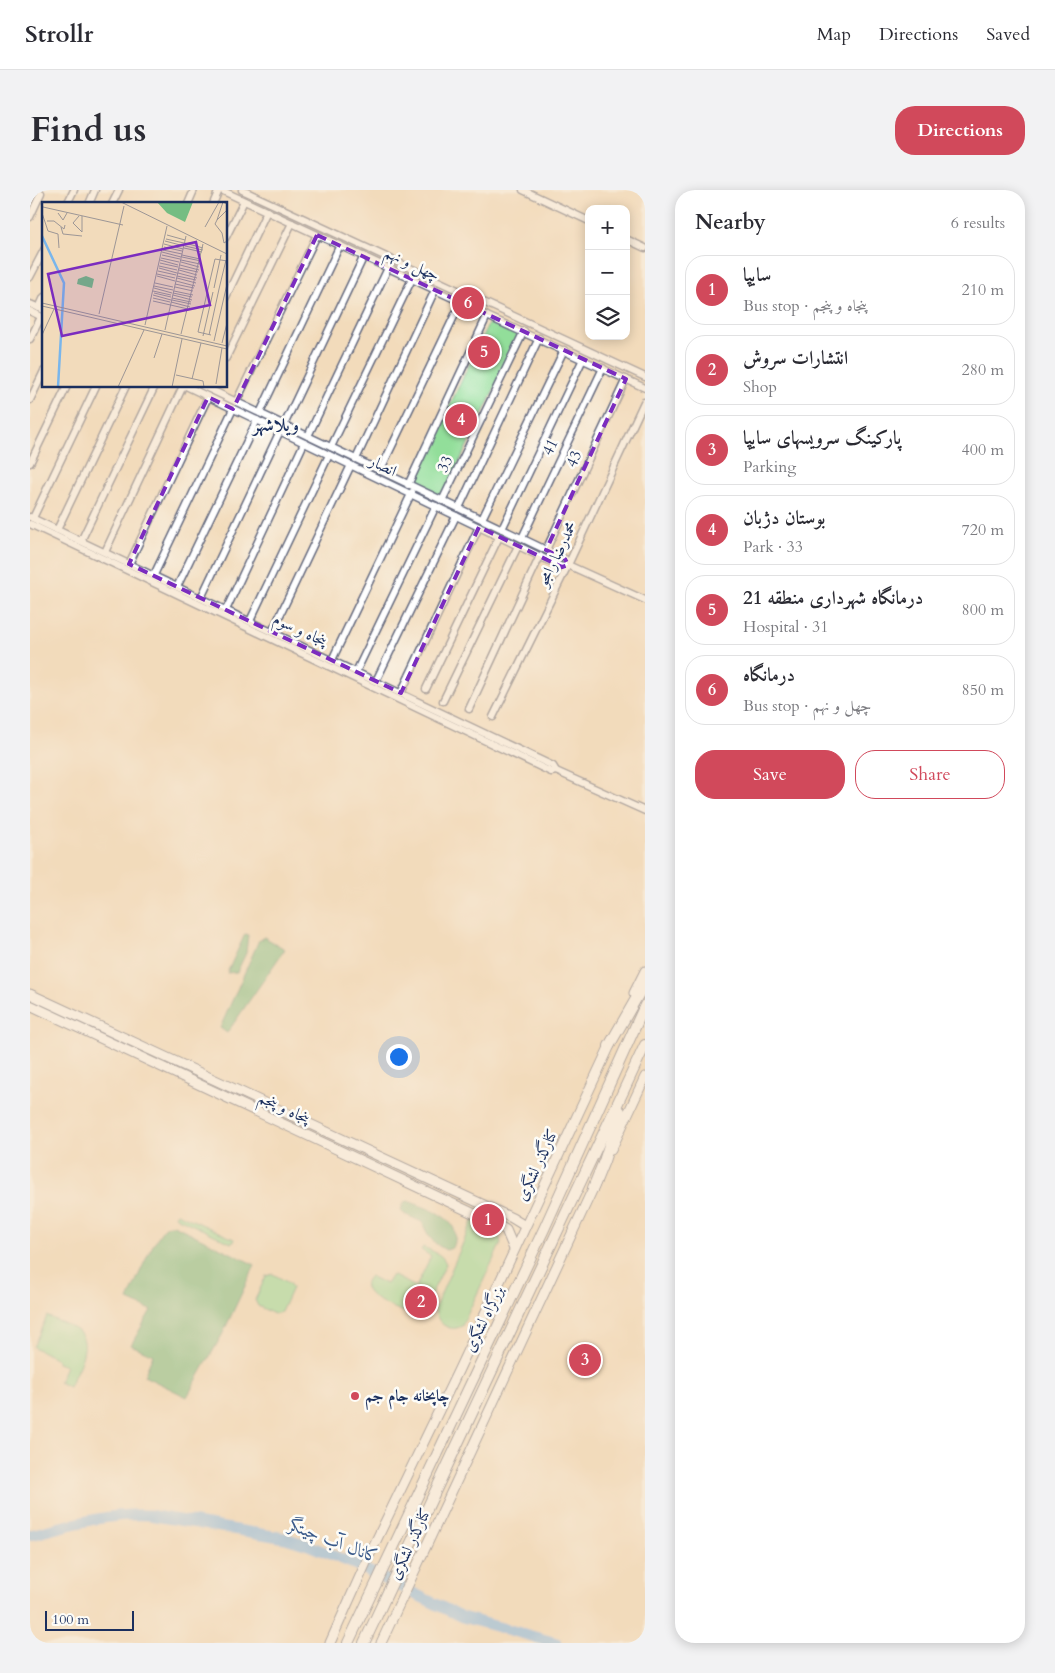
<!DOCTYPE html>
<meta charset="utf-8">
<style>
:root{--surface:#fff;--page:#f2f2f3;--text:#2b2b33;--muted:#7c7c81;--line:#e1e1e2;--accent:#d1495b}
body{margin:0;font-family:Cardo,Amiri,serif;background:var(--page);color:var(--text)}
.controls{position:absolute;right:15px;top:15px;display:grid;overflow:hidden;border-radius:10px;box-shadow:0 2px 12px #0003}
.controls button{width:45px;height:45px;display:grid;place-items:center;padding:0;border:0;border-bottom:1px solid var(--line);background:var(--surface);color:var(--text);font:25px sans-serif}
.scale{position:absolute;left:15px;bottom:12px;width:89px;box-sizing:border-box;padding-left:5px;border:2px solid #1b2f5e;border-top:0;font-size:14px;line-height:18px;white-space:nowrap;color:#1b2f5e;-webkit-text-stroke:4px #fdfcf7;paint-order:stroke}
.you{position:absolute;left:368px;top:866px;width:18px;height:18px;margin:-12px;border:4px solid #fff;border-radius:50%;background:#1a73e8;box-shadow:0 0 0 8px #1a73e833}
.badge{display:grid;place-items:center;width:32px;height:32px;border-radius:50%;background:var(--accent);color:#fff;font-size:16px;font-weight:700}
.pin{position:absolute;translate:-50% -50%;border:2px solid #fff;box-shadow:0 1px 5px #0006}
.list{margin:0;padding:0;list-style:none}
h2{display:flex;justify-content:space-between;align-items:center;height:65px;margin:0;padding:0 20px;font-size:21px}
h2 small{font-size:16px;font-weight:400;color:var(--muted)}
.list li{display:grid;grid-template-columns:32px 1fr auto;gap:15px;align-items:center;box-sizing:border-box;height:70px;margin:0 10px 10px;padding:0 10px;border:1px solid var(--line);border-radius:20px}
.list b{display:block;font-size:19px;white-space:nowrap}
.list p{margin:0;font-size:16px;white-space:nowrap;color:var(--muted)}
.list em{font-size:16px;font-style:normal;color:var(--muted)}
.actions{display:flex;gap:10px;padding:15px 20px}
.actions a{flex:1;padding:11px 0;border:1px solid var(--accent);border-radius:20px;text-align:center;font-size:18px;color:var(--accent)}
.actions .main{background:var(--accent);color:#fff}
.icon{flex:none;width:28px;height:28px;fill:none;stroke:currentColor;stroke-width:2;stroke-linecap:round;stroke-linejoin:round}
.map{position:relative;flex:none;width:615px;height:1453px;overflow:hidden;border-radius:20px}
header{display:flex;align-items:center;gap:30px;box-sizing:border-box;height:70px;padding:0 25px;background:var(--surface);border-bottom:1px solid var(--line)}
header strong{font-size:24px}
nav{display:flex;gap:28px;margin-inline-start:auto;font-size:18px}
.intro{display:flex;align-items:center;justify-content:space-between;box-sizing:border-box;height:120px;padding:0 30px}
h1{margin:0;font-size:35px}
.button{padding:12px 22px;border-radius:20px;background:var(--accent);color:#fff;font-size:18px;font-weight:700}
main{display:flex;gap:30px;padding:0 30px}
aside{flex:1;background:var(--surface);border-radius:20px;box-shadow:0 2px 12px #0003}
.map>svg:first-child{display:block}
</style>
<header>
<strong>Strollr</strong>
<nav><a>Map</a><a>Directions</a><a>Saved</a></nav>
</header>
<div class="intro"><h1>Find us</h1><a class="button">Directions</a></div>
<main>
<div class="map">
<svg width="615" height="1453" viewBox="0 0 615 1453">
<rect width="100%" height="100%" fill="#fdfcf7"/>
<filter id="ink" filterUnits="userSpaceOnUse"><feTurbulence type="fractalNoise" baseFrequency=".02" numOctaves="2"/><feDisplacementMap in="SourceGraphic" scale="10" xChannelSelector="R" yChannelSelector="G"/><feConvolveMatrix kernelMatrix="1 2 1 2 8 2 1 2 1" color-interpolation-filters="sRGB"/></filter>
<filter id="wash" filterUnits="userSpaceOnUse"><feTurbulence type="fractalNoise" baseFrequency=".0096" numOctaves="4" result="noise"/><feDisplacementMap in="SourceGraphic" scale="20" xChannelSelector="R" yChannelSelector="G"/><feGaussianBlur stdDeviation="1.12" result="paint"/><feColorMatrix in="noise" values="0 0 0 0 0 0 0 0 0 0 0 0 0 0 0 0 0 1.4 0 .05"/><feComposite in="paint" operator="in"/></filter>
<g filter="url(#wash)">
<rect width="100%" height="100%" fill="#f2dbbb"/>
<g fill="#92de9a" stroke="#56867c">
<polygon points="460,130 491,144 412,308 383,294"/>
<polygon points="147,1023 204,1049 204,1052 201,1053 146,1027 145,1025"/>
<path d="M446,1029l22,11 3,13 -39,83c-13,7 -26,-3 -27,-18l37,-86z"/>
<path d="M393,1057c9,4 20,7 23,17l-23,47 -9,4 -5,-1c-11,-5 -58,-19 -39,-38l16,8 6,-9 24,12 15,-31 -10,-6z"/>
<polygon points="243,1084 259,1093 262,1098 251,1122 244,1124 228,1116 225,1110 236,1086"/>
<path d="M17,1126c8,4 26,10 32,16 14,14 -4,41 -10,55l-10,-5 7,-16 -9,-3v-4l-24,-12z"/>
</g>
<g fill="#75bd82" stroke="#487670">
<polygon points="215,744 218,745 216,763 207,782 197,783"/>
<polygon points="234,747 255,759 197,843 190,838 229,750"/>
<path d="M378,1011c17,7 51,15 47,39 0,6 -3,9 -9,10 -14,-7 -18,-14 -24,-28l-18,-8 -3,-4 3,-8z"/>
<path d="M138,1035h6l81,40 -33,70 -35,62 -43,-21 9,-21 -22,-10 20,-35 -23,-10c7,-16 27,-67 40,-75z"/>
</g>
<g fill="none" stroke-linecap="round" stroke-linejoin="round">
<path stroke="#79b6ec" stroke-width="11" d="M0,1345c39,-10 78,-22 119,-20l136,23 23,7 48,20 106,52 95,26"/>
</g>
</g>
<g filter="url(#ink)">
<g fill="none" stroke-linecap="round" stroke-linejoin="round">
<g stroke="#666b7f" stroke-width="9">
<g id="minor">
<polyline points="191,0 431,112 457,126 615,198"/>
<polyline points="212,0 615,187"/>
<polyline points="493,0 559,31"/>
<polyline points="37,14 44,0"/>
<polyline points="59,14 65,0"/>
<polyline points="82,14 89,0"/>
<polyline points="158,14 164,0"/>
<polyline points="183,14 189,0"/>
<polyline points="0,27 11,3"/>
<polyline points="196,47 214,11"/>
<polyline points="596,49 615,58"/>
<polyline points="0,87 14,60"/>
<polyline points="196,107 237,21"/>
<polyline points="0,114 14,120"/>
<polyline points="9,118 14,107"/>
<polyline points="0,121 14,128"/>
<polyline points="0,149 11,127"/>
<polyline points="196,168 262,33"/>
<polyline points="156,196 532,377 538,375"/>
<polyline points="173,196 535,369 538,375 615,410"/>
<polyline points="0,210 14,181"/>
<polyline points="206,212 287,45"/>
<polyline points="230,223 310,55"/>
<polyline points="254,235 334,66"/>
<polyline points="278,246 358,78"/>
<polyline points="301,257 382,89"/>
<polyline points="326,269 405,100"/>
<polyline points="0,273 37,196"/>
<polyline points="350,281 431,112"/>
<polyline points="378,295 457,126"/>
<polyline points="412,311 494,141"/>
<polyline points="429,318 509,148"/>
<polyline points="0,327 523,576 526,581"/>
<polyline points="3,328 66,196"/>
<polyline points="452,329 534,160"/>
<polyline points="0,334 521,582 526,581 615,621"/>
<polyline points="472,339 553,169"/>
<polyline points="27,340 96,196"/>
<polyline points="492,348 573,178"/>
<polyline points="51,351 125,196"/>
<polyline points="516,360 596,189"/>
<polyline points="75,362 153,196"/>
<polyline points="99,374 178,207"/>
<polyline points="124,385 203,219"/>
<polyline points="147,397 227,230"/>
<polyline points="171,408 250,241"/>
<polyline points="196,420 274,253"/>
<polyline points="220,431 299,265"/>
<polyline points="242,442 321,275"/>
<polyline points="302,470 382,302"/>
<polyline points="326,482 406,316"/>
<polyline points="346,491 426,326"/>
<polyline points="396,499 469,347"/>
<polyline points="371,503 449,337"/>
<polyline points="413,511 488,356"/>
<polyline points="439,519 510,366"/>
<polyline points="463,527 538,375 614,212"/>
</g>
</g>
<g stroke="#666b7f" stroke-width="11">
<g id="major">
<polyline points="604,803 615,781"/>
<polyline points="0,804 482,1028 495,1036"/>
<polyline points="0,815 468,1035 476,1040 484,1059"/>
<polyline points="581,960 615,887"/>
<polyline points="300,1453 344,1355 429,1179 582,851"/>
<polyline points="351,1453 566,992"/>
</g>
</g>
<g stroke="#666b7f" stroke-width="12">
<g id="highway">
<polyline points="579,856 615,793"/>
<polyline points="563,998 574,971 590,921"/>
<polyline points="318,1453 514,1039 615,815"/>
<polyline points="334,1453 615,855"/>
</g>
</g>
<use href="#minor" stroke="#fff" stroke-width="6"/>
<use href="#major" stroke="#fff" stroke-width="9"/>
<use href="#highway" stroke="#fff" stroke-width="10"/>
</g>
</g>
<path d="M0 0H615V1453H0ZM287,45l309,144 -80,171 19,9 3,6 -6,2 -83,-40 -78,166 -272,-129 79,-167 25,12z" fill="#f2dbbb" fill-opacity=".55" fill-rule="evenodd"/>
<path fill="none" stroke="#7b2cbf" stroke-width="4" stroke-dasharray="10 6" stroke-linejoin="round" d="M287,45l309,144 -80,171 19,9 3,6 -6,2 -83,-40 -78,166 -272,-129 79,-167 25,12z"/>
<circle fill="#d1495b" stroke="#fdfcf7" stroke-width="2" cx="325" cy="1206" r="5"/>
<g text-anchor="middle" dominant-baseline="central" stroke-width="5" stroke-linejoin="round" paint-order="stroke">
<g font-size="16" fill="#1b2f5e" stroke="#fdfcf7">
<text transform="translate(382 74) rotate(25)">چهل و نهم</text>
<text transform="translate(520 257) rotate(-64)">41</text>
<text transform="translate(544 269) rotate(-65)">43</text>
<text transform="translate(415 274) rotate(-64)">33</text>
<text transform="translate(353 276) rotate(26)">انصار</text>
<text transform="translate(527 364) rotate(-64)">محمدرضا رامجو</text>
<text transform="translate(270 440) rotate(25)">پنجاه و سوم</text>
<text transform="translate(254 918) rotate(25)">پنجاه و پنجم</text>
<text transform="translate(507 975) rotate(-65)">کنارگذر لشگری</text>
<text transform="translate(454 1129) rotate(-64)">بزرگراه لشگری</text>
<text transform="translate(380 1354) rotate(-65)">کنارگذر لشگری</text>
</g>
<g font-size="16" font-weight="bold" fill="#1b2f5e" stroke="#fdfcf7" text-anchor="start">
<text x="335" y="1206">چاپخانه جام جم</text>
</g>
<g font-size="18" font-weight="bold" fill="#1b2f5e" stroke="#fdfcf7">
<text x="246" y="235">ویلاشهر</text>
</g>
<g font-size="18" font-style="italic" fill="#375889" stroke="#fdfcf7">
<text transform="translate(304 1351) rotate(21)">کانال آب چیتگر</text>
</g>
</g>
<g transform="translate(12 12)">
<rect width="185" height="185" fill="#f2dbbb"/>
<path d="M115,0h36l-8,20 -18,-9zM44,74l8,3 -2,9 -15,-4 1,-5z" fill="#75bd82"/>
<path fill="none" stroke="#79b6ec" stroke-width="2.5" d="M0,34l22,47 -6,104"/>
<path fill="none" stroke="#9c9696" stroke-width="1" d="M79,0l106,52M185,2l-4,-2 -6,18 10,-10M1,5l80,18M0,11l6,18 10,3 1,14M16,11l5,7 4,-7M37,14l-6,7 9,9M175,18l-2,4 7,9 2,10 3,-2M5,19h7l10,8 1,-4M19,25l2,7 19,2M163,25l14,-25M40,30v-16M125,33l18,5M124,37l18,4M123,39l19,5M143,41l18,5M122,42l19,5M143,44l18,4M122,45l18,4M142,46l18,4M121,48l19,4M120,50l19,5M120,53l18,4M140,53l18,4M140,55l19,4M119,56l18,4M118,58l18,5M139,58l19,4M139,60l18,5M118,61l18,4M138,63l19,5M117,64l18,4M117,66l18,5M137,66l19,4M137,68l18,5M116,69l18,4M136,71l19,5M115,72l18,4M115,74l18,5M135,74l19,4M135,76l19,5M134,79l19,5M113,81l18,4M133,82l19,4M112,84l19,4M133,85l18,4M112,86l18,5M172,86l7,-33M177,87l7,-29M111,89l18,4M132,89l19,4M112,91l17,4M131,91l19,4M111,93l18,5M131,93l19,5M111,96l17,4M130,96l19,4M130,98l19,4M111,99l35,8M129,100l19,5M0,101l185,43M0,104l185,43M57,112l25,-108M103,123l22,-99M123,128l21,-94M139,132l22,-90M0,133l12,-26M167,133l10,-46M169,133l-13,-3 17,-73 12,2M161,134l10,-44M172,139l13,-57M180,141l5,-20M112,156l8,-24M134,173l27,6 1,6M150,177l9,-36M174,182l6,-36M76,185l26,-57M130,185l10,-48"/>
<path fill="#7b2cbf" fill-opacity="0.15" stroke="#7b2cbf" stroke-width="2.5" d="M154,40l14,63 -148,31 -14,-62z"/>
<rect width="185" height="185" fill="none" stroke="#1b2f5e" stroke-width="2.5"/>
</g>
</svg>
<div class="controls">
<button>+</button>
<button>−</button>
<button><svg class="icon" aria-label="layers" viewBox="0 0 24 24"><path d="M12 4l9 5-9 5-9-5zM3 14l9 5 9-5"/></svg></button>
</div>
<div class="scale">100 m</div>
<div class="you"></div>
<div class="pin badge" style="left:458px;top:1030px">1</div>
<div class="pin badge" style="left:391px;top:1112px">2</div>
<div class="pin badge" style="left:555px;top:1170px">3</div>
<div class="pin badge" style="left:431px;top:230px">4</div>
<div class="pin badge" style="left:454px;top:162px">5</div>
<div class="pin badge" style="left:438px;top:113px">6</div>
</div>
<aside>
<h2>Nearby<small>6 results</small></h2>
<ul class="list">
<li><span class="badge">1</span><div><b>سایپا</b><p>Bus stop · پنجاه و پنجم</p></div><em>210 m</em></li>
<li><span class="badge">2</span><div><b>انتشارات سروش</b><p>Shop</p></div><em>280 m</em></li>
<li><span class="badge">3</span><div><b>پارکینگ سرویسهای سایپا</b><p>Parking</p></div><em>400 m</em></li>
<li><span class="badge">4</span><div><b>بوستان دژبان</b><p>Park · 33</p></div><em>720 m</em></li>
<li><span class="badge">5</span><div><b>درمانگاه شهرداری منطقه 21</b><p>Hospital · 31</p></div><em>800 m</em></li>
<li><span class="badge">6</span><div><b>درمانگاه</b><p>Bus stop · چهل و نهم</p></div><em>850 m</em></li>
</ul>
<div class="actions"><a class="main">Save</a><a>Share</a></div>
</aside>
</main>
